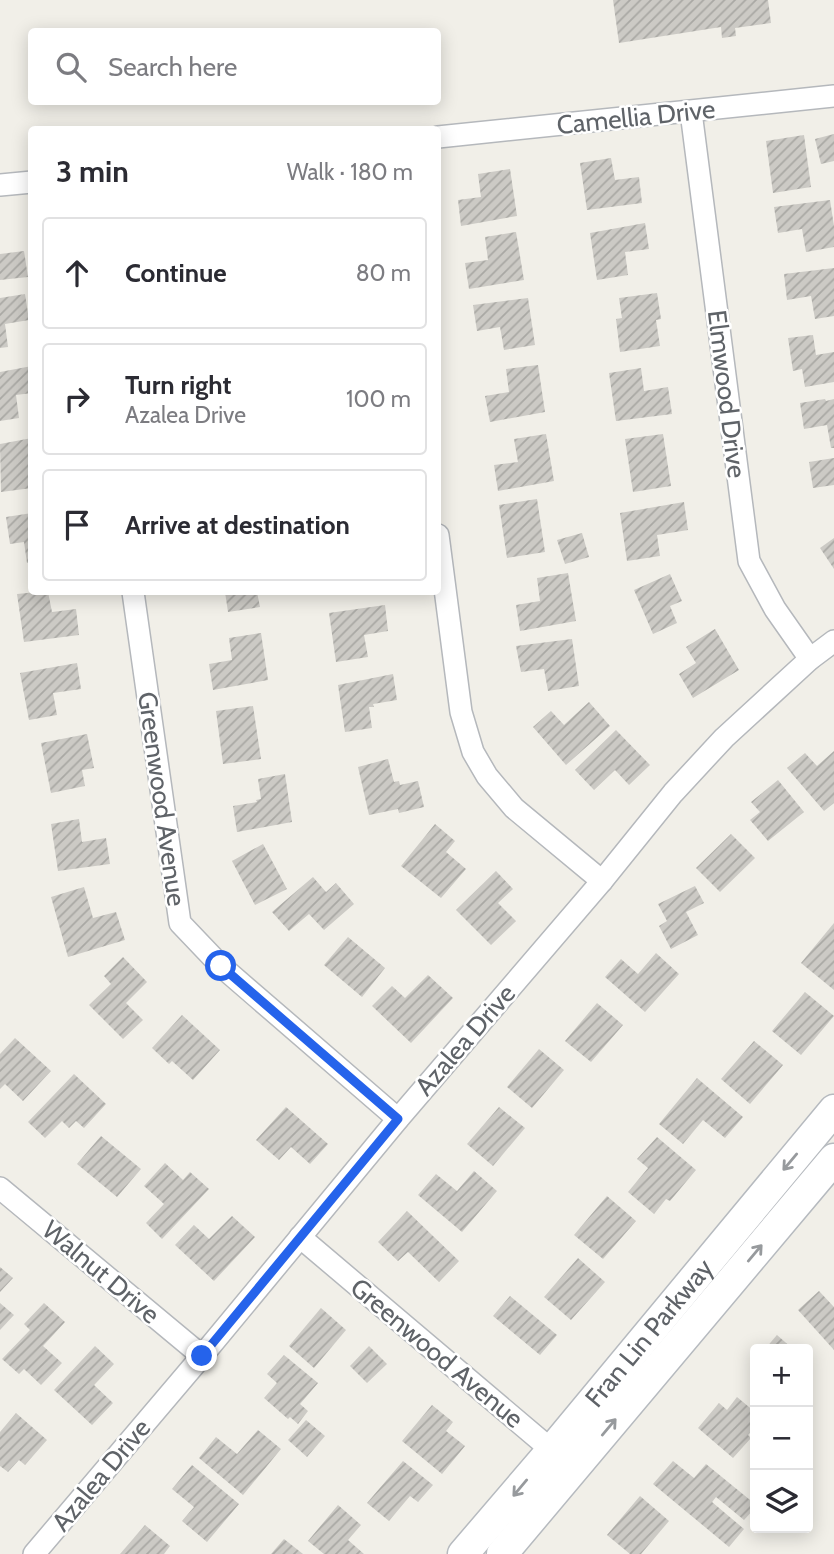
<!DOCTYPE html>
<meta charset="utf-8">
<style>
:root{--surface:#fff;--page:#f7f7f7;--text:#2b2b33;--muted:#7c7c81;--line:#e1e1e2}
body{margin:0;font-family:Cabin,sans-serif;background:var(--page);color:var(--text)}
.controls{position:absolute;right:21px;bottom:21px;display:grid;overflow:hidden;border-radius:7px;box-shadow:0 4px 18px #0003}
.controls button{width:63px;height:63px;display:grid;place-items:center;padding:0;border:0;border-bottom:2px solid var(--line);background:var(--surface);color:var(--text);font:35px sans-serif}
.stop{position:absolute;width:21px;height:21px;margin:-16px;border:5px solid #2563eb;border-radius:50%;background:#fff}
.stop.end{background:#2563eb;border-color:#fff;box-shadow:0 2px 7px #0008}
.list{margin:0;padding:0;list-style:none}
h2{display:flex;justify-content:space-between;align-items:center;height:91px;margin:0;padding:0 28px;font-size:30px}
h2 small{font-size:23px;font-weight:400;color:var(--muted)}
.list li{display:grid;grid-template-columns:46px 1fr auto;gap:21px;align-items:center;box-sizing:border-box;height:112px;margin:0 14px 14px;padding:0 14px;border:2px solid var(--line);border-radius:7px}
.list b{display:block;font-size:26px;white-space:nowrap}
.list p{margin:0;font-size:23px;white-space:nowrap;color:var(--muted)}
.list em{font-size:23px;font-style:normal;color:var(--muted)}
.icon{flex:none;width:38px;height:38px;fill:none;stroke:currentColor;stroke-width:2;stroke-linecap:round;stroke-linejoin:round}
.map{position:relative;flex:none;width:834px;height:1554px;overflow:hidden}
.search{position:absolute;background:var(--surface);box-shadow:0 4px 18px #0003;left:28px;top:28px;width:413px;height:77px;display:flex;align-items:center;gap:18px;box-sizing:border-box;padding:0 24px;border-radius:7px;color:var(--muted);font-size:26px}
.panel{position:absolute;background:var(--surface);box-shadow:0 4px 18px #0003;left:28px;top:126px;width:413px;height:469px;border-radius:7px}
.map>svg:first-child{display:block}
</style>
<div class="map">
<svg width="834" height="1554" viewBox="0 0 834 1554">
<defs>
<pattern id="building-hatch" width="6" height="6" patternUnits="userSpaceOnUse" patternTransform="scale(1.75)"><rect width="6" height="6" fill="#cccac5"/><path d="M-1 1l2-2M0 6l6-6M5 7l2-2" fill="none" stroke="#a9a8a4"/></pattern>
</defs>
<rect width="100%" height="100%" fill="#f1efe8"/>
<g fill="url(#building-hatch)">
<polygon points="613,0 768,0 771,23 735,28 736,36 722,38 721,27 619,43"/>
<polygon points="834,134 834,161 821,164 815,139"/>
<polygon points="804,135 811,187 773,193 766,141"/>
<polygon points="611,158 615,180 639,177 642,203 587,210 580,163"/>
<polygon points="510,169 517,216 461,226 458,200 481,197 478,174"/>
<polygon points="830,200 834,226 834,247 806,252 802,229 778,233 774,207"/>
<polygon points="645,223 649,249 625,252 628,275 597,280 590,233"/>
<polygon points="516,232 524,280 469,289 465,263 488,260 485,237"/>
<polygon points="24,251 28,277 0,280 0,254"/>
<polygon points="834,268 834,316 815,319 811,296 787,300 784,274"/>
<polygon points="657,293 661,319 656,320 660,346 620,352 616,319 622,318 619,298"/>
<polygon points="25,294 29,320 5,324 8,347 0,348 0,298"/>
<polygon points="528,298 535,345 504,350 500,327 477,331 473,305"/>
<polygon points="813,335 816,355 834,352 834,382 805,387 802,369 793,371 788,338"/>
<polygon points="538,365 545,412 490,422 485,396 509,392 506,369"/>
<polygon points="32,366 32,393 16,395 19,418 0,421 0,372"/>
<polygon points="641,368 644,391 668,387 672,414 616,421 609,373"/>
<polygon points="825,399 826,401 834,399 834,448 831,448 827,425 804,429 800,403"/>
<polygon points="546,434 554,481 498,491 494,465 518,462 514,439"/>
<polygon points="663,434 671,486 633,492 625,439"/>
<polygon points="32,438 32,465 29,465 32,488 1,492 0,444"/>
<polygon points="834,458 834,485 813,488 809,462"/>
<polygon points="537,499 545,552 507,558 499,505"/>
<polygon points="684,502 688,530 657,535 660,556 627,561 620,513"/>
<polygon points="32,513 32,562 27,563 24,542 10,544 6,517"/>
<polygon points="582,533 589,557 565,564 557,540"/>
<polygon points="834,538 834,569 820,548"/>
<polygon points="568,573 576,621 520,631 516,605 540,601 537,578"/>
<polygon points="670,574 682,601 670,606 677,623 653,634 634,590"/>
<polygon points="37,592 48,592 52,612 76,609 79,635 24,642 17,594"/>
<polygon points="225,592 257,592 260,607 228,612"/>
<polygon points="385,605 388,631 364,635 368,657 336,662 329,613"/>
<polygon points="715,629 739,670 693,698 679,674 696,663 686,647"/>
<polygon points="261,633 268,680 213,690 209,664 232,660 229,638"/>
<polygon points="572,639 579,686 548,691 544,669 521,672 516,646"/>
<polygon points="77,663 81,689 53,693 57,715 29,720 20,673"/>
<polygon points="393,674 397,700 373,704 374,707 369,707 372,728 345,732 338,685"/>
<polygon points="589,702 610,726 566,765 533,727 551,711 564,725"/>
<polygon points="253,706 261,759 223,764 216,711"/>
<polygon points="616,730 650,765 629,785 615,770 594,790 575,770"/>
<polygon points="87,734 94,768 82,770 85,786 51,793 41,743"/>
<polygon points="834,751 834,803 824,811 787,768 805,753 817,766"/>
<polygon points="388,759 394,782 399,781 400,785 418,781 424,807 399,813 398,809 369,815 358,767"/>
<polygon points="285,774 292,822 237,832 233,806 257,802 256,800 261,799 258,779"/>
<polygon points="778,780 804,812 768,841 750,820 760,812 751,802"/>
<polygon points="79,819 82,842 106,838 110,864 58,871 51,824"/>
<polygon points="435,824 455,841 446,852 466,869 441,898 401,866"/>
<polygon points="731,834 755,858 720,892 696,868"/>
<polygon points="263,844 287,889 255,905 232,861"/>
<polygon points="496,871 513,889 498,903 516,921 491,945 456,910"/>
<polygon points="313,877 326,892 336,883 354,904 324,930 309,914 289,931 272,912"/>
<polygon points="695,886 704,903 686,912 698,935 671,949 659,926 667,921 658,904"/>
<polygon points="84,887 93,918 116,912 125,940 68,957 51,897"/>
<polygon points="834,923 834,990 801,963"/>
<polygon points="348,937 385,968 362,997 324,965"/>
<polygon points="656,953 679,974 645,1012 605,977 621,959 638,974"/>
<polygon points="123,957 147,982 126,1003 143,1020 123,1039 89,1005 111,984 104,976"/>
<polygon points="428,975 453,998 411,1043 372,1006 392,986 405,998"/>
<polygon points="805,992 834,1016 801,1055 772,1031"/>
<polygon points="597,1003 623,1025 591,1062 565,1041"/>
<polygon points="182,1015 220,1050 193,1080 172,1061 169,1064 152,1048"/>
<polygon points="15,1038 51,1071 23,1101 5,1084 0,1089 0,1054"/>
<polygon points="754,1041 783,1065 750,1104 721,1079"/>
<polygon points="539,1049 564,1070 532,1108 507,1087"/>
<polygon points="74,1074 106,1104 84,1128 76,1121 69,1128 62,1121 45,1138 28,1122"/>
<polygon points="697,1078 743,1117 725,1138 703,1120 683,1144 659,1124"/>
<polygon points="286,1107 328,1144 310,1164 291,1147 279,1160 256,1140"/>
<polygon points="499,1107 525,1128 493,1166 467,1144"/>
<polygon points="101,1136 141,1169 117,1197 77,1164"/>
<polygon points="657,1137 696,1170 670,1201 666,1199 654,1214 628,1192 648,1168 637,1159"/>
<polygon points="165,1163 183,1180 190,1172 209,1189 162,1239 146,1223 164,1204 144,1186"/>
<polygon points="474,1171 497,1191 462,1232 418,1195 436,1174 457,1191"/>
<polygon points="607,1196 636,1221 603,1259 574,1235"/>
<polygon points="407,1211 459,1261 439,1282 408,1252 398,1261 378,1242"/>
<polygon points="232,1216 255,1237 214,1281 175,1245 194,1225 209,1239"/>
<polygon points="578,1258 605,1282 571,1320 544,1297"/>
<polygon points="0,1267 13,1278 0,1292"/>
<polygon points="819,1291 834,1307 834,1350 798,1310"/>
<polygon points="510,1296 557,1335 540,1355 493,1316"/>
<polygon points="0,1303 14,1315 0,1330"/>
<polygon points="44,1303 65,1322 43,1346 62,1363 41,1385 24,1369 19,1374 2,1359 30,1330 24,1324"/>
<polygon points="321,1308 346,1330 314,1368 289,1346"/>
<polygon points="777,1335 793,1349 765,1349"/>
<polygon points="95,1346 114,1364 94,1385 113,1403 92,1425 54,1390"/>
<polygon points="369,1346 387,1364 367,1383 350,1366"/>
<polygon points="284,1355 318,1383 300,1404 308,1411 298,1424 290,1417 288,1419 264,1398 277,1383 267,1374"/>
<polygon points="737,1397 755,1412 755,1427 748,1435 751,1438 733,1458 698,1428 719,1403 727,1410"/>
<polygon points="432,1405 453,1422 446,1431 465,1446 442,1474 402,1441"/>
<polygon points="16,1413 47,1440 25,1465 19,1460 8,1472 0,1466 0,1432"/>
<polygon points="306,1420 325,1436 307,1457 288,1440"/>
<polygon points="258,1430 281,1449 243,1495 199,1458 216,1437 237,1454"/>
<polygon points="403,1461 433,1485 418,1502 410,1496 389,1521 367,1503"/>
<polygon points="673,1461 694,1478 706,1464 755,1504 755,1508 744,1520 716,1497 712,1502 744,1529 729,1547 653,1484"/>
<polygon points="192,1465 239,1504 207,1542 182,1521 194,1507 172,1489"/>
<polygon points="640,1496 669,1521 641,1554 630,1554 607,1535"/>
<polygon points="338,1505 361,1525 348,1540 364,1554 324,1554 308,1541"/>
<polygon points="145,1525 170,1546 164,1554 120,1554"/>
<polygon points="284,1539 303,1554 271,1554"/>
</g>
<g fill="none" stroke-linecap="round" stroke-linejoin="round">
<g stroke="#b5b8bc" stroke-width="24">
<g id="street">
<polyline points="691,112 749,561 775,609 810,659"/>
<polyline points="438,137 834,96"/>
<polyline points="0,185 32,182"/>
<polyline points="438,535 461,712 473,752 487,776 514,808 602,881"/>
<polyline points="133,592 180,923 221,966 398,1119"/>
<polyline points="0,1188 202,1356"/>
<polyline points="300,1237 561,1458"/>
<polyline points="34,1554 202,1356 398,1119 602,881 673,793 724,738 810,659 834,641"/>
</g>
</g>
<g stroke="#b6babf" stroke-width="33">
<g id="secondary">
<path id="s1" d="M463,1554l89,-104 282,-340"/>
<polyline points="502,1554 834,1159"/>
</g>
</g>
<use href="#street" stroke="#fff" stroke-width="21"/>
<use href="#secondary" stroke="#fff" stroke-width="30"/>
</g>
<defs><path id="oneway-shaft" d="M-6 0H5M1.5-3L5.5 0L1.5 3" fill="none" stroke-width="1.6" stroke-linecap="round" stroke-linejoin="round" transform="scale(1.75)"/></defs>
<g stroke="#979a9d">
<use href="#oneway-shaft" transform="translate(790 1162) rotate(130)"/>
<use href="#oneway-shaft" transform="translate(755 1253) rotate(-50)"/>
<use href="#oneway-shaft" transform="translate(609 1427) rotate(-50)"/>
<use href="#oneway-shaft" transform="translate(520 1488) rotate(130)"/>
</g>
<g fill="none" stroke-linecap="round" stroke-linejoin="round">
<polyline stroke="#2563eb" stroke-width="9" points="202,1356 398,1119 221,966"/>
</g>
<g text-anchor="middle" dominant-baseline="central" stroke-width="5" stroke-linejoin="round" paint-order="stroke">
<g font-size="26" fill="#5f6368" stroke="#fff">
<text transform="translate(636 117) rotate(-6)">Camellia Drive</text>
<text transform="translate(727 394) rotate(83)">Elmwood Drive</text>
<text transform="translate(162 799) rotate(82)">Greenwood Avenue</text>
<text transform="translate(465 1040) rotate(-49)">Azalea Drive</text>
<text transform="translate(101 1272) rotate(40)">Walnut Drive</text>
<text stroke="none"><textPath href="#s1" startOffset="289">Fran Lin Parkway</textPath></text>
<text transform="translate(437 1353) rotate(40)">Greenwood Avenue</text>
<text transform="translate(101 1475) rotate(-50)">Azalea Drive</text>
</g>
</g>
</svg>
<div class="controls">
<button>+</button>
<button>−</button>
<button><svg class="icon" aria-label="layers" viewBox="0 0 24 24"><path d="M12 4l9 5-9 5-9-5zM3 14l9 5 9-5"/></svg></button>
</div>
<div class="stop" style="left:221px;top:966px"></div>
<div class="stop end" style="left:202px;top:1356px"></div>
<div class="search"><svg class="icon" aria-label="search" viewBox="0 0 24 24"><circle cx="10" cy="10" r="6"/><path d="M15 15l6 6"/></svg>Search here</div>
<section class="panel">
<h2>3 min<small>Walk · 180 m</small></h2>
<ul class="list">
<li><svg class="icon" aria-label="ahead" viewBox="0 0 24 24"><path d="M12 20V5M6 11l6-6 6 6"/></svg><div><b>Continue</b></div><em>80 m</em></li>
<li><svg class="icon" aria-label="right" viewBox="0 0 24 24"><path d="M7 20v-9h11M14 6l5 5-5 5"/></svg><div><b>Turn right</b><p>Azalea Drive</p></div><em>100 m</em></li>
<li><svg class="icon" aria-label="arrive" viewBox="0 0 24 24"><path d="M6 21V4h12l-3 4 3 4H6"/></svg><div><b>Arrive at destination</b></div></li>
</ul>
</section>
</div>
